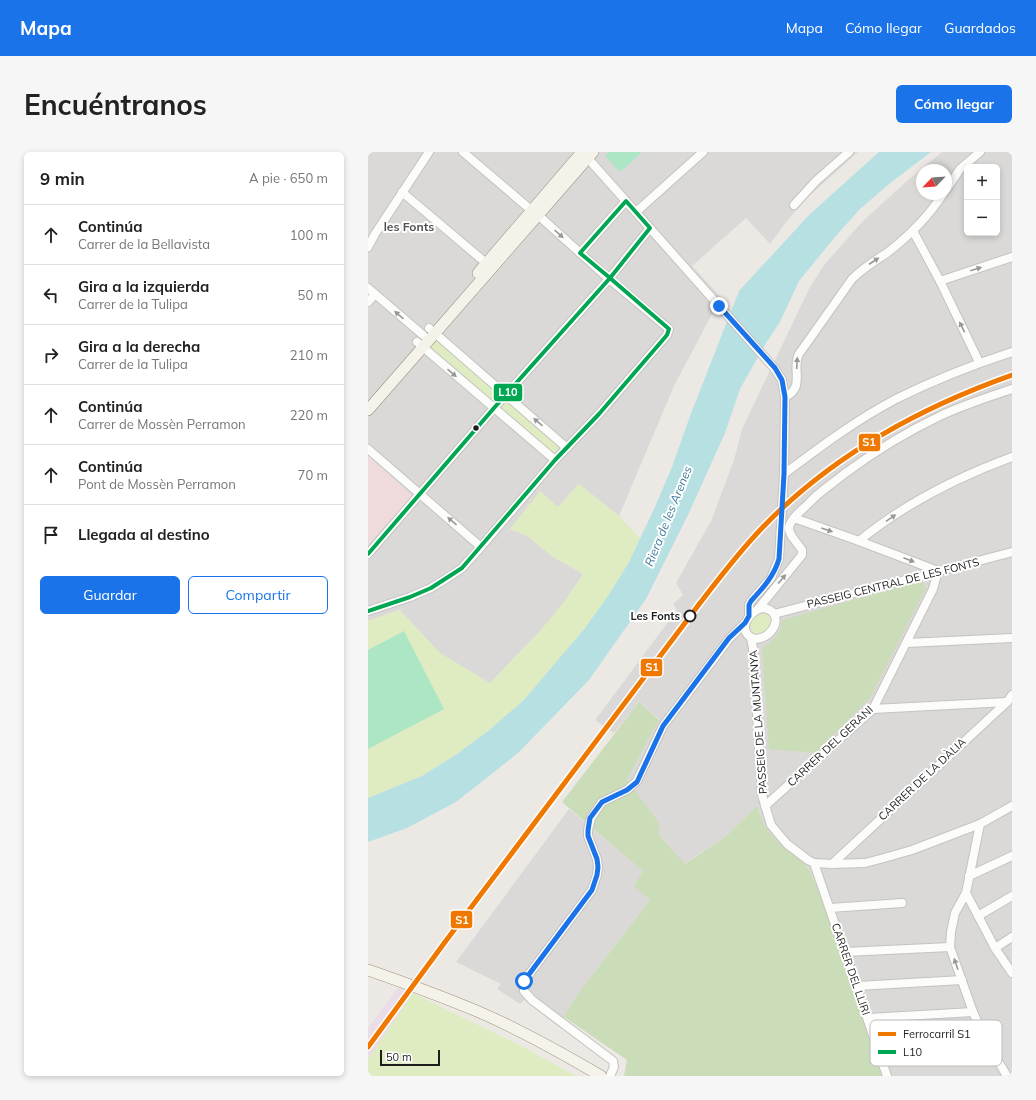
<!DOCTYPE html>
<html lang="es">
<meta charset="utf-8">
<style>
:root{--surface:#fff;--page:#f6f6f6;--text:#222;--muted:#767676;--line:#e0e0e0;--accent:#1a73e8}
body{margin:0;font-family:Mulish,sans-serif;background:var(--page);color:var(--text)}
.controls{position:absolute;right:12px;top:12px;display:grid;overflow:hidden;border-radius:6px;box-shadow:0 2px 6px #0003}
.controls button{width:36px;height:36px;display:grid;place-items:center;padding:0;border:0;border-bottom:1px solid var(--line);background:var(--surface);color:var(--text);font:20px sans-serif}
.compass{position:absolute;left:548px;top:12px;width:36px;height:36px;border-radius:50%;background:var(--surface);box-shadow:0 2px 6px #0003;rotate:245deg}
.scale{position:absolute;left:12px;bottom:10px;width:60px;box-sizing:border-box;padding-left:4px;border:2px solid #1d1d1d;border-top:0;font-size:11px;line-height:14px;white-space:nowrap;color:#1d1d1d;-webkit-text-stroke:3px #fff;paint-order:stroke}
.stop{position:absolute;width:12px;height:12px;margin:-9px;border:3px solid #1a73e8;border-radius:50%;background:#fff}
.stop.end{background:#1a73e8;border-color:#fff;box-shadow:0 1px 4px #0008}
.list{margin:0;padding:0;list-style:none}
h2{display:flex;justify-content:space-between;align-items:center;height:52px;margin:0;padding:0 16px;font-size:17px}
h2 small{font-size:13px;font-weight:400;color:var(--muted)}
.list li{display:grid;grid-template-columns:26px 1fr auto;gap:12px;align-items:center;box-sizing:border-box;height:60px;padding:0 16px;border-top:1px solid var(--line)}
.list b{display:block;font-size:15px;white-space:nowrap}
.list p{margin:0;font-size:13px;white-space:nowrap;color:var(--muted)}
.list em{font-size:13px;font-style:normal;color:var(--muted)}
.actions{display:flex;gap:8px;padding:12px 16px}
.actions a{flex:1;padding:9px 0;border:1px solid var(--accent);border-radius:6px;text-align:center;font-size:14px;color:var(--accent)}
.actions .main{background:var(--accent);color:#fff}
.icon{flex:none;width:22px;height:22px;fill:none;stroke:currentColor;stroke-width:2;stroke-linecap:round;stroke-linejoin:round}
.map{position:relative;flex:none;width:644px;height:924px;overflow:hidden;border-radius:6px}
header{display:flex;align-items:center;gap:24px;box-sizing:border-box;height:56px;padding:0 20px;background:var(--accent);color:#fff}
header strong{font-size:19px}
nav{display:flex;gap:22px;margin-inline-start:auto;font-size:14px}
.intro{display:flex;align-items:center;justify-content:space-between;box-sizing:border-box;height:96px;padding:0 24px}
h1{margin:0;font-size:28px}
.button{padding:10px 18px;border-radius:6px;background:var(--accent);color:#fff;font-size:14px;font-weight:700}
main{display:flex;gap:24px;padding:0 24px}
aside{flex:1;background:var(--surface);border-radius:6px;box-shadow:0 2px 6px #0003}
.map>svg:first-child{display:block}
</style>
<header>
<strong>Mapa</strong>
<nav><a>Mapa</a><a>Cómo llegar</a><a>Guardados</a></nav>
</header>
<div class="intro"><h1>Encuéntranos</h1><a class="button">Cómo llegar</a></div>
<main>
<aside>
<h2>9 min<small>A pie · 650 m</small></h2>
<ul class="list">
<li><svg class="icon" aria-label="ahead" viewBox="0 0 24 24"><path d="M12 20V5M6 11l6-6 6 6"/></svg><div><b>Continúa</b><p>Carrer de la Bellavista</p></div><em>100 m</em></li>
<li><svg class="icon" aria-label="left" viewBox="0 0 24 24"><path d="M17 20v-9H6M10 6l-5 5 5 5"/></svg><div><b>Gira a la izquierda</b><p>Carrer de la Tulipa</p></div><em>50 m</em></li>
<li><svg class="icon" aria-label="right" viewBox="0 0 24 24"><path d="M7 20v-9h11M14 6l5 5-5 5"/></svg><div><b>Gira a la derecha</b><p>Carrer de la Tulipa</p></div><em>210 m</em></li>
<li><svg class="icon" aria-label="ahead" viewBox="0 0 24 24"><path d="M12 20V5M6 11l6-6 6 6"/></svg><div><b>Continúa</b><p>Carrer de Mossèn Perramon</p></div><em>220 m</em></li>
<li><svg class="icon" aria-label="ahead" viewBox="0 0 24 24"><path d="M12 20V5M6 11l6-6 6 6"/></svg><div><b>Continúa</b><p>Pont de Mossèn Perramon</p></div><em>70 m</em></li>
<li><svg class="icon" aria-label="arrive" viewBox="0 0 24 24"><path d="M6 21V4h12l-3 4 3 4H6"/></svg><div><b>Llegada al destino</b></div></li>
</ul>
<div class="actions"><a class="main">Guardar</a><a>Compartir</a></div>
</aside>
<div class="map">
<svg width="644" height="924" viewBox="0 0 644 924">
<rect width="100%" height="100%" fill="#ece9e5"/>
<g fill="#dbd9d7" fill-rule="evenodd">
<polygon points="0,0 490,0 439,46 419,69 402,92 378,66 324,114 353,145 306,234 251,364 211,332 190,355 169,354 142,377 117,406 104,419 89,431 70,442 56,449 0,469 0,393 44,344 0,303"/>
<path d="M574,0h70v924h-130l-58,-172 -13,-31 -6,-9 -27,-22 -8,-9 -6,-8 -7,-19 -31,30 -42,28 -25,-29 -32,-55 32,-61 -20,-17 -25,31 -19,-13 82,-110 -4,-6 10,-9 -7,-12 35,-62 23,-61 8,-31 67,-140 15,-24 39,-44 45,-41zM599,15h30v66h-30zM554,18h24v24h-24z"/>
<polygon points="201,657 276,719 282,748 208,844 191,875 156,848 152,852 129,837 133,832 88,810"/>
</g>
<polygon fill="#efdbdc" points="0,303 44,344 0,393"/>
<polygon fill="#eadde7" points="30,836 45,841 0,907 0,876"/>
<g fill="#dfebc1">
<polygon points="67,186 130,241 124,248 60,195"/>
<polygon points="138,249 140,249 192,295 185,304 132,257"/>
<path d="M211,332l40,32 21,22 -11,24 -21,34 -23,32 -61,72 -36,31 -31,23 -35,22 -54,22v-177l32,-11 40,43 50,30c34,-34 66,-68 92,-109l-29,-17 -26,-21 -17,-7 30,-38 18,16z"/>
<path d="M392,461c23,-4 6,32 -9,19l-1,-8 4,-8z"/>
<polygon points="45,841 157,896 208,924 0,924 0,907"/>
</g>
<g fill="#cbdcb8">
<path d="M552,429l4,2 2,5 -56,110 -54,55 -47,-4 -7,-101c11,-8 20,-14 20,-28z"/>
<polygon points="271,550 291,568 259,628 291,671 291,683 317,712 358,684 389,654 396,673 402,681 410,690 437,712 443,721 456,752 514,924 256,924 259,908 196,865 208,844 282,748 266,734 275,719 194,650"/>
</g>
<g fill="#ade6c5">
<polygon points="241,0 274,0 255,18 251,19 237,4"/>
<polygon points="36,479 76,557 0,597 0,498"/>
</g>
<g fill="#dad9d7">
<polygon points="142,377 159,384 185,405 215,422 196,450 172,479 122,531 72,501 32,458 70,442 89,431 104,419 117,406"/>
<polygon points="334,532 383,565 386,637 340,609 298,577"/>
</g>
<polygon fill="#b6e0e2" points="511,0 563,0 521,32 492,57 467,85 431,129 412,170 398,191 372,237 357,281 320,363 278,447 221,528 150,601 88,650 39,676 0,690 0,646 54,624 89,602 120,579 156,548 217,476 240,444 261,410 286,357 304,315 322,264 371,139 441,63"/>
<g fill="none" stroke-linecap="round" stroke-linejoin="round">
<g stroke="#c4c3c1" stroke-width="10">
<g id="street">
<polyline points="95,0 163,58"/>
<polyline points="217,3 407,217 414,228 417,245 416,322 411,407 403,426 383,449 381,453 381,464"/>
<polyline points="578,38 592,17 612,0"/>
<polyline points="34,40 118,111"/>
<polyline points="426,53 448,29 481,0"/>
<polyline points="268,60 335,0"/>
<polyline points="545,79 572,129 611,210"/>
<polyline points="0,95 7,82 61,0"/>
<polyline points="212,101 258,49"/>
<polyline points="572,129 644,105"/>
<polyline points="0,136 55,183"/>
<polyline points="0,150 7,142"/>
<polyline points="61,176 199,296"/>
<polyline points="49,190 187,308"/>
<path d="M417,245c21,-10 6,-28 14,-43l53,-75c11,-11 22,-18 35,-26 22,-17 41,-36 56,-59"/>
<polyline points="0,297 113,395"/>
<path d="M416,322c36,-27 72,-54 112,-75 38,-19 76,-34 116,-47"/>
<path d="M491,389c45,-37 99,-64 153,-84"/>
<polyline points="0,402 126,256 241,127 282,76"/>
<path d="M394,456c24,2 13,31 -7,31 -19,-6 -8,-27 7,-31z"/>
<path d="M390,457l44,-54v-5c-4,-7 -14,-15 -13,-23 2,-9 14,-18 20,-24 10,-11 23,-19 35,-29 30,-22 62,-42 96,-58 23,-11 48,-19 72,-27"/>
<polyline points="0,459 42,445 63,436 81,425 94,416 113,395 187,308 231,262 299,183 301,177 241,127 170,63"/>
<polyline points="406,462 644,400"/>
<polyline points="383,486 385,496 394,643 403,673 419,692 440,708 446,711 464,712 497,711 516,706 544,698 612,672 644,654"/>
<polyline points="539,491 644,486"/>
<polyline points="505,557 639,550"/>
<polyline points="397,654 505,557 565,437 570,419 491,389 426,366"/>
<polyline points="612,672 598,741 587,761 583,780 582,795 605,860 617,887 639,924"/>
<polyline points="446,711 519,924"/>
<polyline points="464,712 639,550 644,543"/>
<polyline points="601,724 644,704"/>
<polyline points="598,741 627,796 644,821"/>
<polyline points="462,756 534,751"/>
<polyline points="610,764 644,744"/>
<polyline points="627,796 644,785"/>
<polyline points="477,800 582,795"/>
<polyline points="489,834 594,828"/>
<polyline points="500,866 605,860"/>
<polyline points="511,900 621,894"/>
<polyline points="242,924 246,915 245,909 164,848 156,839 156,829 224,738 229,723 230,715 229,707 220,684 220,678 223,666 234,650 259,638 269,629 295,574 361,487 377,471"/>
</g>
</g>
<g stroke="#97947c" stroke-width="12">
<g id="secondary">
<polyline points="110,121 214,0"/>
<polyline points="0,258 225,0"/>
<path d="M0,818c37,13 75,27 111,42 42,18 83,41 122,64"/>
</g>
</g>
<use href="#street" stroke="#fcfcfb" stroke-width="8"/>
<use href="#secondary" stroke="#f4f2e9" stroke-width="11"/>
<g stroke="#fff" stroke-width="7">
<g id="bus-1">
<polygon points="258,49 282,76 242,126 212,101"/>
<polyline points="0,402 126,256 242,126"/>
<polyline points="0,459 42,445 63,436 94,416 187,308 231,262 299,183 301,177 242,126"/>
</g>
</g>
<use href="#bus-1" stroke="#00a651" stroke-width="4"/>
<g stroke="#fff" stroke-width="8">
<path id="rail-1" d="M0,895l77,-105 255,-339c20,-26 39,-51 62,-75 69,-72 157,-120 250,-153"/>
</g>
<use href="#rail-1" stroke="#ef7900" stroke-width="5"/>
</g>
<defs><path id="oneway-solid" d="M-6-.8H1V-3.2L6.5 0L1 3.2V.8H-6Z"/></defs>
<g fill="#989897">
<use href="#oneway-solid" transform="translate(191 82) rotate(42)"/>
<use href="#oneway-solid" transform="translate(506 109) rotate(-33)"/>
<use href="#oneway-solid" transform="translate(608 117) rotate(-18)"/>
<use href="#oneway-solid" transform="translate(31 163) rotate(-139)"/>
<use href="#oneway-solid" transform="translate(594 175) rotate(-116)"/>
<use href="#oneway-solid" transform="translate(429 211) rotate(-87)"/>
<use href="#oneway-solid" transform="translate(84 221) rotate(41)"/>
<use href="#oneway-solid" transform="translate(170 270) rotate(-139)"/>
<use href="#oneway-solid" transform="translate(523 366) rotate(-34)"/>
<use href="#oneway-solid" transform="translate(84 369) rotate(-139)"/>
<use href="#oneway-solid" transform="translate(459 378) rotate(19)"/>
<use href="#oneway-solid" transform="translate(541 408) rotate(21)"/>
<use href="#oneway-solid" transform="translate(414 427) rotate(-50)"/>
<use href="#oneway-solid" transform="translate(588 812) rotate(-109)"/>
</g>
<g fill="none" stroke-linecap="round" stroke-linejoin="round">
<path stroke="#1a73e8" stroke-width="5" d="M156,829l68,-91 5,-15 1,-8 -1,-8 -9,-23v-6l2,-12 12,-16 25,-12 10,-8 26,-56 66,-88 16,-15 4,-7v-11l2,-4c12,-13 23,-25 28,-42l5,-85 1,-77 -3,-17 -7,-12 -56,-62"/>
</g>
<circle fill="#1d1d1d" stroke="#fff" stroke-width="1.5" cx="108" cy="276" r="3.5"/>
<circle fill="#fff" stroke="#1d1d1d" stroke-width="2" cx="322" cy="464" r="5.5"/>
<g text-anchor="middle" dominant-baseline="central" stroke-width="4" stroke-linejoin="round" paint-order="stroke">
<g font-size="11" fill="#1d1d1d" stroke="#fff">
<text transform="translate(525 431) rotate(-14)">PASSEIG CENTRAL DE LES FONTS</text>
<text transform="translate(390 570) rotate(-94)">PASSEIG DE LA MUNTANYA</text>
<text transform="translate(462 594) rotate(-43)">CARRER DEL GERANI</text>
<text transform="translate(554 627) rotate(-43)">CARRER DE LA DÀLIA</text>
<text transform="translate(483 817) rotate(71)">CARRER DEL LLIRI</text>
</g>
<g font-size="11" font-weight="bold" fill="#1d1d1d" stroke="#fff" text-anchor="end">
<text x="312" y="464">Les Fonts</text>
</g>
<g font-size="12" font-weight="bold" fill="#505050" stroke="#fff">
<text x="41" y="74">les Fonts</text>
</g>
<g font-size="12" font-style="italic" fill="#3c7b9b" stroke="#fff">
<text transform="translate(300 364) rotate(-68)">Riera de les Arenes</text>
</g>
</g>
<rect x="502" y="868" width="132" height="46" rx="6" fill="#fff" stroke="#bbb" stroke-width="1"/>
<rect x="510" y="880" width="18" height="4" fill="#ef7900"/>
<rect x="510" y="898" width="18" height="4" fill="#00a651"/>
<g font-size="11" fill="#1d1d1d">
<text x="535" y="886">Ferrocarril S1</text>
<text x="535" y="904">L10</text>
</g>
<g stroke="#fff" stroke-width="1.5">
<rect x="125" y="231" width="30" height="19" rx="4" fill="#00a651"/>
<rect x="490" y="281" width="23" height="19" rx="4" fill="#ef7900"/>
<rect x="272" y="506" width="23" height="19" rx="4" fill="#ef7900"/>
<rect x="82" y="758" width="23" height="19" rx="4" fill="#ef7900"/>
</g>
<g font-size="11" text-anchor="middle" font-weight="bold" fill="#fff">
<text x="140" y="244">L10</text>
<text x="501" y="294">S1</text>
<text x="284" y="519">S1</text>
<text x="94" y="772">S1</text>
</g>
</svg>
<div class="controls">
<button>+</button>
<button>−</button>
</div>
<svg class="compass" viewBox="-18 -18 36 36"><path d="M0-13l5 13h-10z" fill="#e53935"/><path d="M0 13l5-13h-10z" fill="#767676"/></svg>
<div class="scale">50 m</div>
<div class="stop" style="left:156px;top:829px"></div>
<div class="stop end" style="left:351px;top:154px"></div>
</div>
</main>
